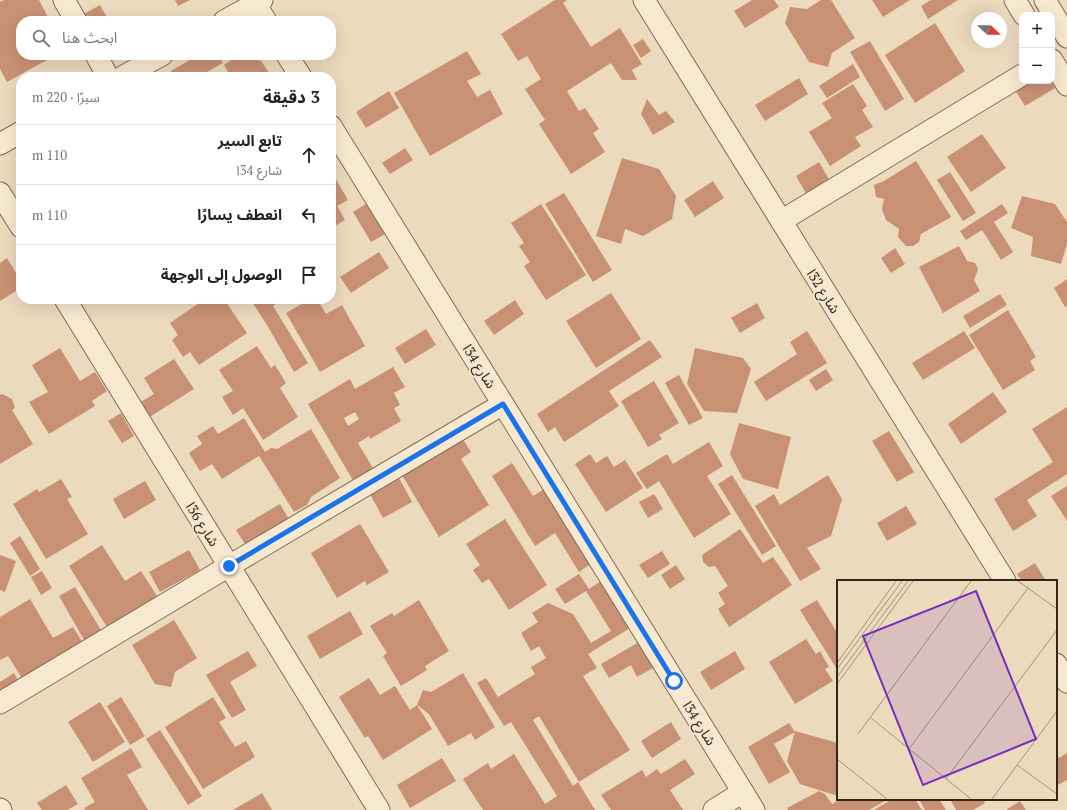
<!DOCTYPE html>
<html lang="ar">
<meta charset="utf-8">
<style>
:root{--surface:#fff;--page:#f6f6f6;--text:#222;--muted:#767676;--line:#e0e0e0}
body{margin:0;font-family:"PT Serif","Noto Sans Arabic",serif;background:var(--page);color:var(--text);direction:rtl}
.controls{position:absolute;right:12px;top:12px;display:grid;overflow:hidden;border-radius:8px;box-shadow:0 4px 16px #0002}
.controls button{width:36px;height:36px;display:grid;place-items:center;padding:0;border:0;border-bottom:1px solid var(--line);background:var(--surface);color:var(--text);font:20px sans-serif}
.compass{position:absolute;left:971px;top:12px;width:36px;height:36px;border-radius:50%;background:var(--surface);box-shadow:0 4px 16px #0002;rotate:112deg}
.stop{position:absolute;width:12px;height:12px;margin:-9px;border:3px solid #1a73e8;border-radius:50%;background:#fff}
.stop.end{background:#1a73e8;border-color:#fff;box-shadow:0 1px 4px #0008}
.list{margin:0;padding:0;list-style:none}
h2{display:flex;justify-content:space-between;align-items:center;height:52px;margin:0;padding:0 16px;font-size:17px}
h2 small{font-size:13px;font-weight:400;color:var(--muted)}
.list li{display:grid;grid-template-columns:26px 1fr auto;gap:12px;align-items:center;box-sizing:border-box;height:60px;padding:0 16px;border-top:1px solid var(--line)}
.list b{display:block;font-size:15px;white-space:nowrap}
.list p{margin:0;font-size:13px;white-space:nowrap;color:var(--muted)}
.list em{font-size:13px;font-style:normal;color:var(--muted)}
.icon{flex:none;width:22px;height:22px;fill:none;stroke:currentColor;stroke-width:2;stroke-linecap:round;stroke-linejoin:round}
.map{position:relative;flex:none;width:1067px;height:810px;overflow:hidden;direction:ltr}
.search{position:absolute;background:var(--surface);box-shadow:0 4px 16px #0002;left:16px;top:16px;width:320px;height:44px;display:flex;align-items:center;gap:10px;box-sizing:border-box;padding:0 14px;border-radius:16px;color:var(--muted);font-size:15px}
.panel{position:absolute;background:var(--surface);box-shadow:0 4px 16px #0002;left:16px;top:72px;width:320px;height:232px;border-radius:16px;direction:rtl}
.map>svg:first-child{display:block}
</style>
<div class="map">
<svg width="1067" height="810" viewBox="0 0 1067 810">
<rect width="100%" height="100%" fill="#ecdabd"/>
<g fill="#c99174" fill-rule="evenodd">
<polygon points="4,0 39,0 50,21 21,21 21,55 56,55 7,82 0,69 0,2"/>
<polygon points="175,0 190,0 178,6"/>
<polygon points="555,0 567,0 563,3 591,47 620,28 642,64 632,70 637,80 622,80 611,63 567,91 579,111 585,108 599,129 593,133 605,152 571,174 539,124 545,120 525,89 541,79 527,56 518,61 501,34"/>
<polygon points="752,0 774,0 779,7 745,28 734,11"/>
<polygon points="821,0 831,0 855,38 832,53 828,67 809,62 785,23 790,7 807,9"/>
<polygon points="872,0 910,0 883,17"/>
<polygon points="931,0 958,0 928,19 921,6"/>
<polygon points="100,5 109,21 86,21 82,15"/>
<polygon points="935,23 965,71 915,103 885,55"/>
<polygon points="643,39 651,51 641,58 633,45"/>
<polygon points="870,41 904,99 885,111 850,52"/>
<polygon points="467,51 481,74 467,81 477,97 490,90 503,114 430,156 394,93"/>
<polygon points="198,55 218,55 223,63 198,77 175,77 171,71"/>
<polygon points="238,55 261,61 272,77 231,77 224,65"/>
<polygon points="853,64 860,77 827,98 819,86"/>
<polygon points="799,78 808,94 765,121 755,105"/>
<polygon points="1029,81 1051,81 1055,88 1025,106 1015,90"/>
<polygon points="853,84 867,106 862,110 873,127 855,137 861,146 830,166 809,132 832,118 822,103"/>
<polygon points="389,91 399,108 366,128 356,112"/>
<polygon points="647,99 659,115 666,111 675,122 653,135 641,114"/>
<polygon points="982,134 1006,168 971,192 947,157"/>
<polygon points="405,148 413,160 390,174 382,163"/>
<polygon points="622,158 659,169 676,196 672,219 643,236 625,229 621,244 596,236"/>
<polygon points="916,161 951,217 921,234 919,242 913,246 906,246 898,237 899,229 886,220 882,209 884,199 876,197 874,185 884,181"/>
<polygon points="819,162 830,181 807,195 796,176"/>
<polygon points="331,171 348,200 337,206 345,220 331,228"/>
<polygon points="950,172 976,213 963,221 937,180"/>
<polygon points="713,181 724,198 695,217 684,200"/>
<polygon points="564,193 612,270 593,282 545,204"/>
<polygon points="1022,196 1055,204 1067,222 1067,244 1061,264 1031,256 1033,237 1011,228"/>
<polygon points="366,204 385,234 371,242 353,212"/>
<polygon points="541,204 586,275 546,300 524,266 530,262 519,246 524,243 511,223"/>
<polygon points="1002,204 1008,213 994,222 1013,252 1001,260 982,230 966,240 960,231"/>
<polygon points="959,246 967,261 975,263 978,269 974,280 980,291 943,313 919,267"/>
<polygon points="895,248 905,264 891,273 881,258"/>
<polygon points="379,252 389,268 351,293 340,277"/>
<polygon points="7,258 21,281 21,288 0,301 0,263"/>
<polygon points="1067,279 1067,306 1065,307 1054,288"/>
<polygon points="611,293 641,339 596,368 566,321"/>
<polygon points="1000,294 1007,305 970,328 963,316"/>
<polygon points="205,299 224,299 247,333 199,365 190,352 183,357 172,340 178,335 170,323"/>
<polygon points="250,299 282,299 273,306 308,363 294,372 267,325"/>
<polygon points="310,299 317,299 326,314 342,305 365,346 320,372 286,313"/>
<polygon points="515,300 524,314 494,335 484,321"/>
<polygon points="757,303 765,318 740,333 731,318"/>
<polygon points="1008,310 1036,357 1030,361 1035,370 1003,390 969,335"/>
<polygon points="426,329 436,345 405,364 395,348"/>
<polygon points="807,331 827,363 766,401 754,382 797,354 790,342"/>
<polygon points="964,331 975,348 923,380 912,363"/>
<polygon points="650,340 662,357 609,391 619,406 564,442 555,427 548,432 537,414"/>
<polygon points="257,346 271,368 275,365 286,383 280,388 298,417 263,440 243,408 233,415 222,397 233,391 219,370"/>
<polygon points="60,348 80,381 95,372 107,391 92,401 95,406 49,434 29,402 48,392 32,365"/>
<polygon points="695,348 743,358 751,369 737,413 704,411 687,384"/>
<polygon points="174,359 194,389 148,418 139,403 154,394 144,378"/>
<path d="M393,367l12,20 -11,6 6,12 -6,3 7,13 -31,18 -1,-3 -11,7 16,27 -20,12 -46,-78 42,-25 5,10zM355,412l4,7 -11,7 -4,-8z"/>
<polygon points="826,369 833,380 816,391 809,380"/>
<polygon points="679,375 703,418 689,425 665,383"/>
<polygon points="654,381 679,423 659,435 662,439 648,447 621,401"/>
<polygon points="993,392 1007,412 961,444 948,424"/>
<polygon points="2,394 12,399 15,408 12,410 33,444 0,464 0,395"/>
<polygon points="1067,407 1067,474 1027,500 1037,516 1013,531 994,499 1053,462 1032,429"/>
<polygon points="121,413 134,436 122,443 108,421"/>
<polygon points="244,418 265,452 271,448 277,449 311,429 340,478 311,497 307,505 294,512 259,456 222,479 212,464 200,471 189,453 202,444 197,436 213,426 218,434"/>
<polygon points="739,423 791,437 778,489 743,479 730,454"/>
<polygon points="889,431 914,472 897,482 872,441"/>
<polygon points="462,438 471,452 461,459 489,505 439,537 402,475"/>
<polygon points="709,442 723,466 707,476 731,514 694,538 659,481 647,489 636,473 667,454 673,464"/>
<polygon points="590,454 596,463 607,456 614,467 625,460 643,488 606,512 575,464"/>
<polygon points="512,463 533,496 546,488 592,563 579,572 555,533 535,546 492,476"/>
<polygon points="732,475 776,546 762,555 718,484"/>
<polygon points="828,475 842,499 831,536 807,548 821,569 800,581 755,506 774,494 780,505"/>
<polygon points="398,476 412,502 383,518 369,492"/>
<polygon points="61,479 72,497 67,499 88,534 46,559 13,504 37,489 39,492"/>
<polygon points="145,481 156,500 124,519 113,499"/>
<polygon points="1067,486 1067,521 1051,496"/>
<polygon points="654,494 663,509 648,518 639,502"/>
<polygon points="280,504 290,521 247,547 236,530"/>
<polygon points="906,506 917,524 887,541 877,523"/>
<polygon points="505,519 547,585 509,610 489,579 482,583 473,570 480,565 466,544"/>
<polygon points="360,524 389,572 367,585 365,581 337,598 311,553"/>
<polygon points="740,529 763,563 773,557 792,585 729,627 718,609 725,604 718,593 728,586 715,566 709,567 703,562 702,555"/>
<polygon points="20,536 40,569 30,576 10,543"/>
<polygon points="102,545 125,581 141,571 157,596 107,627 69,566"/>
<polygon points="189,550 200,570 160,592 149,572"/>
<polygon points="662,551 670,564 648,578 639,565"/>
<polygon points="0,555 16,561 5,592 0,590"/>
<polygon points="1035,563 1046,581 1022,581 1017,574"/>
<polygon points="676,565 685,579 670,589 661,575"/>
<polygon points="42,571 52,588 41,595 31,577"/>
<polygon points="579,574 589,589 601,581 630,628 588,654 597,668 583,676 630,750 579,782 539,716 533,720 573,786 578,782 595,810 483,810 463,779 488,763 491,769 514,754 545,804 557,796 511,722 504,726 477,683 486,678 498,697 535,674 531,667 546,658 539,646 531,651 521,633 538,622 532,613 548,603 573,614 591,643 611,631 586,591 565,604 555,589"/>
<polygon points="75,587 104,635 87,645 59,596"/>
<polygon points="30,599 53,638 73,627 83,643 23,680 8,656 0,660 0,617"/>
<polygon points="419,600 449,651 425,666 427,670 401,686 383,656 387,653 370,626 392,613 394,616"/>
<polygon points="817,600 838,634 838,671 800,610"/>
<polygon points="350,611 363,634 320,659 307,636"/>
<polygon points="174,620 197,658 175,672 171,687 155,684 132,645"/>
<polygon points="806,639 816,654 820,651 829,667 825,669 833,681 795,704 769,662"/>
<polygon points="639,642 653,668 637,677 631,665 609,678 601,664"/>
<polygon points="248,651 257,666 230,682 246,710 232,718 206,675"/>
<polygon points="735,651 745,669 711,690 700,672"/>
<polygon points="14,673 22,687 0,700 0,682"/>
<polygon points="463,673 495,727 475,740 471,733 448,746 429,714 417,705 423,690 431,692"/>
<polygon points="369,678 380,695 395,686 410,710 417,705 432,729 383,760 368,736 365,738 339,697"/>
<polygon points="121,697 145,736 130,745 107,706"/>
<polygon points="213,697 226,718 219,722 235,747 246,741 255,757 203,789 165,727"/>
<polygon points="100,702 125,742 93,762 68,722"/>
<polygon points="671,722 681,739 652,758 641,741"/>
<polygon points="789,723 795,732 774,744 790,772 769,784 748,747"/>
<polygon points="160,730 202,796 188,805 146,739"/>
<polygon points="795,731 838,743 838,796 800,784 787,761"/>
<polygon points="131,748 142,767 127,775 148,810 85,810 84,808 95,802 81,778"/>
<polygon points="1056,752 1059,758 1067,753 1067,780 1056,786"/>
<polygon points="442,758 456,781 410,808 397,785"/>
<polygon points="685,759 695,774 670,790 683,810 611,810 601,795 642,770 646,777 657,769 661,774"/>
<polygon points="66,785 78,804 67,810 42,810 37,803"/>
<polygon points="819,791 825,794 832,804 841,799 884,799 885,801 869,810 788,810 787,808"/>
<polygon points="262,793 272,810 233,810"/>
<polygon points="892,799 915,799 922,810 874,810"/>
<polygon points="919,799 939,799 946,810 925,810"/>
<polygon points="950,799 983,799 985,803 973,810 956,810"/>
<polygon points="1020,801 1026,810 1006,810"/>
</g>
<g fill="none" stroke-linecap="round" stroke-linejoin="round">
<g stroke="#836b57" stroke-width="23">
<g id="minor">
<polyline points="64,0 76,21"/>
<polyline points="644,0 1005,581"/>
<polyline points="1015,0 1024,15"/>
<polyline points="1045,0 1067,37"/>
<polyline points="255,4 266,21"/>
<polyline points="224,21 262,0"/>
<polyline points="96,55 108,77"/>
<polyline points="287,55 301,77"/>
<polyline points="1052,60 1067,85"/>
<polyline points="122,77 162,55"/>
<polyline points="331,126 754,810"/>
<polyline points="0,144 21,132"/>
<polyline points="0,193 21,227"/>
<polyline points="781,221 1022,75"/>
<polyline points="65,299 379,810"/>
<polyline points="1056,664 1067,682"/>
<polyline points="0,703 229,566 503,404"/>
<polyline points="0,809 1,810"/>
<polyline points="714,810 743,792"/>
</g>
</g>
<use href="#minor" stroke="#f7e8d0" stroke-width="21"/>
</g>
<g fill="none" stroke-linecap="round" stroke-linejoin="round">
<polyline stroke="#1a73e8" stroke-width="5" points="229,566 503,404 674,681"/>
</g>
<g text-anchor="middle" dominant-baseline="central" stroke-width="3.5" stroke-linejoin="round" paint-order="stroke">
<g font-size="14" fill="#33251b" stroke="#f4e5cd">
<text transform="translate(824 291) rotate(58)">شارع 32ا</text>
<text transform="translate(480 366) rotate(58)">شارع 34ا</text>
<text transform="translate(203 524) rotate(58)">شارع 36ا</text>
<text transform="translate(700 723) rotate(58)">شارع 34ا</text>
</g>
</g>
<g transform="translate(837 580)">
<rect width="220" height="220" fill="#ecdabd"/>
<path fill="none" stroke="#a2927c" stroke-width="1" d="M181,1l39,28M0,83l59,-82M0,89l65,-88M0,97l71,-96M0,104l76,-103M34,138l100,81M21,154l113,-153M72,169l119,-161M0,179l50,40M180,185l40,29M109,199l111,-149M155,219l65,-88"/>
<path fill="#7b2cbf" fill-opacity="0.15" stroke="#7b2cbf" stroke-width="2" d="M139,11l60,148 -113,46 -60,-149z"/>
<rect width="220" height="220" fill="none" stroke="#33251b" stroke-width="2"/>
</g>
</svg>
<div class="controls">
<button>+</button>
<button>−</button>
</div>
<svg class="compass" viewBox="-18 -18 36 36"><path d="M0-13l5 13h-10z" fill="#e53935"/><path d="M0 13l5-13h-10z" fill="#767676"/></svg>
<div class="stop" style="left:674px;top:681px"></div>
<div class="stop end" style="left:229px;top:566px"></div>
<div class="search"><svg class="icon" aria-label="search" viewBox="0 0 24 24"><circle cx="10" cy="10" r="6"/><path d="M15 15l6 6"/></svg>ابحث هنا</div>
<section class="panel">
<h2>3 دقيقة<small>سيرًا · 220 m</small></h2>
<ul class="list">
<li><svg class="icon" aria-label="ahead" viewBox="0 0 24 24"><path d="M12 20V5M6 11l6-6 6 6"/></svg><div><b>تابع السير</b><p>شارع 34ا</p></div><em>110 m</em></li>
<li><svg class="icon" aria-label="left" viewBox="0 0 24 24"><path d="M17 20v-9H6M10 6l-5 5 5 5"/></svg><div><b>انعطف يسارًا</b></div><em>110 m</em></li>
<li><svg class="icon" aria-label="arrive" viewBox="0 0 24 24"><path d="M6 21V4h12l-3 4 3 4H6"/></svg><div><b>الوصول إلى الوجهة</b></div></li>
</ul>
</section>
</div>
